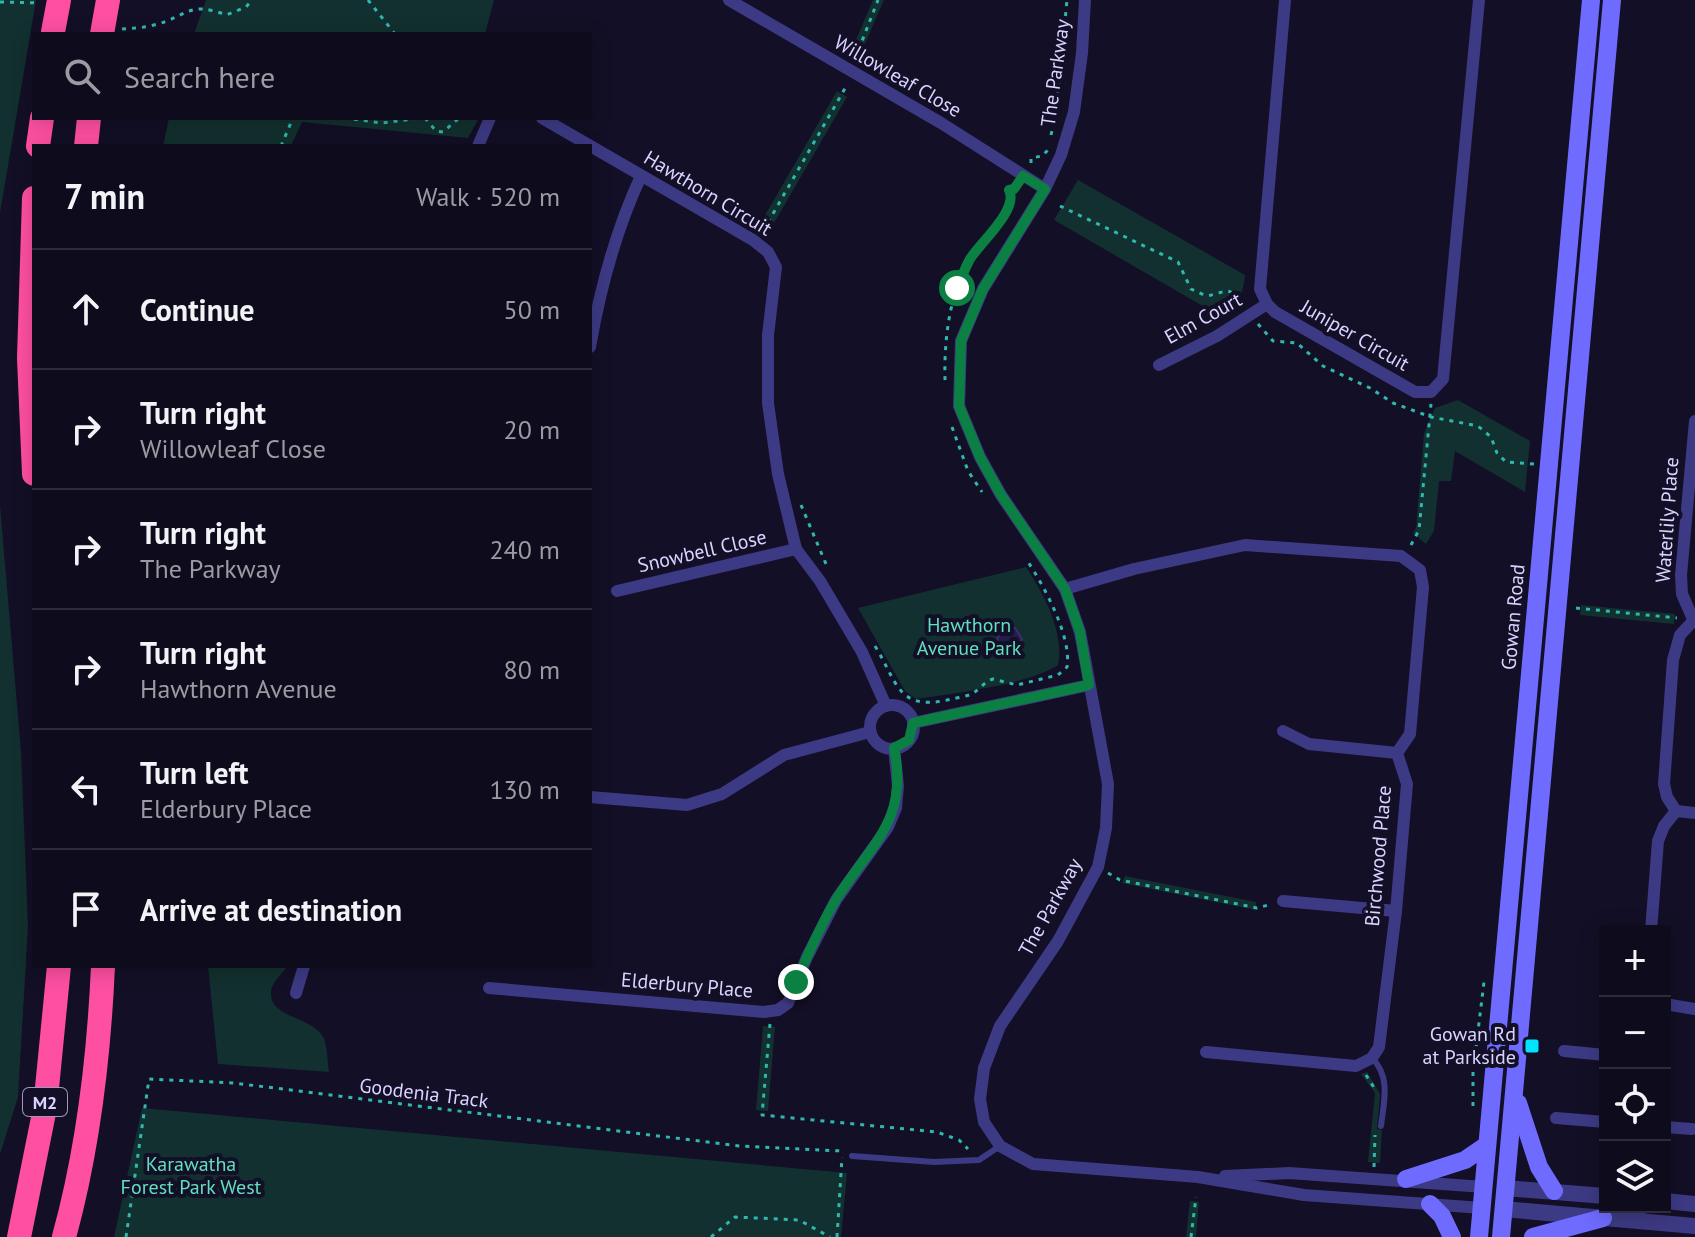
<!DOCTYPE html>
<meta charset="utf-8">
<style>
:root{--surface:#0e0b1c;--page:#1c1929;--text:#f1f3f6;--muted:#9b9ba3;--line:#2e2b3b}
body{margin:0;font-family:"PT Sans",sans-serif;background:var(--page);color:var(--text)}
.controls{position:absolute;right:24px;bottom:24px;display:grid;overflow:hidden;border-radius:0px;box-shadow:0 4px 20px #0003}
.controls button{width:72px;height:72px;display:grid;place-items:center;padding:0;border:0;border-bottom:2px solid var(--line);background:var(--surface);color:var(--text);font:40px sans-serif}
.stop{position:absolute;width:24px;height:24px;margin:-18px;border:6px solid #0b8043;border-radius:50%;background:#fff}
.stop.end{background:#0b8043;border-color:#fff;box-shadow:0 2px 8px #0008}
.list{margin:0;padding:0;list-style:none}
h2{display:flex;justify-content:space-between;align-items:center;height:104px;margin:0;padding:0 32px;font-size:34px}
h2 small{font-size:26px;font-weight:400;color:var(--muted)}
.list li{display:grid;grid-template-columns:52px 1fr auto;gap:24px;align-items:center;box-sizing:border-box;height:120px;padding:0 32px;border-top:2px solid var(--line)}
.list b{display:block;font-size:30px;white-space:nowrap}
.list p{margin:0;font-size:26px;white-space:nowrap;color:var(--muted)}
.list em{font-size:26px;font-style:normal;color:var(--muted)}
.icon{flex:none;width:44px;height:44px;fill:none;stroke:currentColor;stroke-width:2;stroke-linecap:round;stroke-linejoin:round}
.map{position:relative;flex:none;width:1695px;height:1237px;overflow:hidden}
.search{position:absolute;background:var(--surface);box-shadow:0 4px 20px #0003;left:32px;top:32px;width:560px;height:88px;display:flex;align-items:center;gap:20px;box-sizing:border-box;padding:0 28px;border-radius:0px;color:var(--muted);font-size:30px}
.panel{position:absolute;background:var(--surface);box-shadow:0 4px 20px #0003;left:32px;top:144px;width:560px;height:824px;border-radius:0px}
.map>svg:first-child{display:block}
</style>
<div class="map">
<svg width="1695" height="1237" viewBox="0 0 1695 1237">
<rect width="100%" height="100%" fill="#130f26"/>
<g fill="#12302f">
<polygon points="0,0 36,0 0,213"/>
<polygon points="206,0 494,0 485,34 194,34"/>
<polygon points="873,0 884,0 860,55 852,49"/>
<polygon points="837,91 847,97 770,230 760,224"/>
<polygon points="169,118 479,118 468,138 302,122 291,146 163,146"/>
<path d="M1078,180l167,95c-2,21 -7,29 -25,41l-166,-96z"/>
<polygon points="1458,400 1530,441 1525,492 1455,451 1451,481 1439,481 1434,531 1426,544 1413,533 1416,528 1424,433 1435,408"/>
<polygon points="0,505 21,752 28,926 18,1097 0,1154"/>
<path d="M1026,567c17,25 39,66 32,98 -30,20 -104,28 -142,34l-11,-8 -47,-83z"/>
<polygon points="1581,605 1675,614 1674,624 1580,615"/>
<polygon points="1125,876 1256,902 1256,910 1122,883"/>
<path d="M208,966h79c-5,9 -16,16 -16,27 -1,24 39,24 51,42 6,9 5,26 7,37l-111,-8z"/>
<polygon points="763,1026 775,1027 768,1111 756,1110"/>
<polygon points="1367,1072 1380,1094 1377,1129 1382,1130 1380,1163 1368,1162 1375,1093 1361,1074"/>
<polygon points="142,1108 847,1173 841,1237 114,1237"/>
<polygon points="1190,1201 1199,1202 1196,1237 1186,1237"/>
</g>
<polygon fill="#241b47" stroke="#3b2d73" stroke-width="2" points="1002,628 1015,628 1022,639 1016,650 1004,651 997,640"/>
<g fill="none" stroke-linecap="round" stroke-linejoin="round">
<g stroke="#2fb8b0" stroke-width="3" stroke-dasharray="4 6" stroke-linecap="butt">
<polyline points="368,0 395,34"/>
<polyline points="0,2 40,3"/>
<path d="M122,29c11,-1 22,-1 32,-4 33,-8 34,-25 72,-10l20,-8 6,-7"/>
<polyline points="855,59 878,0"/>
<polyline points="344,118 382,123 420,118"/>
<polyline points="425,118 436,131 443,132 459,118"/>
<polyline points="1051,135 1056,113 1067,0"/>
<polyline points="281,146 293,118"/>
<polyline points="1031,163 1031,158 1042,156 1048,150"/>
<path d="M1060,206l118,56 13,27 15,7c24,-4 20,-12 38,9"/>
<polyline points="763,231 847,85"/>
<polyline points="1258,324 1273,341 1297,343 1323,366 1370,388 1393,403 1431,417 1478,426 1491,437 1497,453 1506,462 1534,464"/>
<path d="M945,380c-1,-40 4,-87 26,-122 10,-16 48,-49 38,-68l7,-4"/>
<polyline points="952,427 968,471 982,492"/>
<polyline points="801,505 826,564"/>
<polyline points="1411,545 1419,530 1431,404"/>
<polyline points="1576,608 1677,618"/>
<path d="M875,646c22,35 22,65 72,54 8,-2 18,-3 25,-6 8,-5 12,-12 21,-15l24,6 41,-10 9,-8c5,-30 -23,-81 -39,-105"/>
<polyline points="1108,873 1120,880 1257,908 1272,904"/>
<polyline points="770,1024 762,1115 937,1132 959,1140 968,1149"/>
<polyline points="1366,1075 1375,1089"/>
<polyline points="1473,1106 1473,1072 1484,982"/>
<polyline points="1374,1167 1375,1135"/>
<polyline points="126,1237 149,1079 234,1083 739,1146 842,1151"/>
<polyline points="711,1237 735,1217 799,1220 830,1237"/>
<polyline points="837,1237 842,1157"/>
<polyline points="1191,1237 1196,1197"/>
</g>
<g stroke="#3d3a85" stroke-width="6">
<path d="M1372,1058c19,19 12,43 9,68"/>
<polyline points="852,1156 934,1162 979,1160 1000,1146"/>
<polyline points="1640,1218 1646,1207"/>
</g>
<g stroke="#3d3a85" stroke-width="12">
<polyline points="729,0 941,123 1045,189"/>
<polyline points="1085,0 1082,53 1074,112 1061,155 1045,189 983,289 961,341 959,406 980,457 1001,495 1065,589 1080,632 1108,784 1106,828 1098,867 1058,941 1000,1026 984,1068 980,1099 984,1122 1000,1146 1033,1164 1198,1177 1304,1195 1482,1208"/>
<polyline points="1285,0 1260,289 1267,304 1275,312 1415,392 1431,392 1443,379 1479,0"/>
<polyline points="542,118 753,240 768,252 776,267 768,335 768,403 778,474 796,549 820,581 862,652 886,706"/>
<polyline points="478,146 490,118"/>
<path d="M590,347c10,-58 26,-117 51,-171"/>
<polyline points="1159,365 1217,336 1267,304"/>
<polyline points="1065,589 1134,569 1245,545 1401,556 1420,570 1423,587 1410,734 1397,753 1407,784 1396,911 1379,1047 1372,1058 1356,1066 1206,1052"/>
<polyline points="617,591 796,549"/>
<polyline points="1693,619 1682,594 1681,575 1695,421"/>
<circle cx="892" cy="727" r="22"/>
<polyline points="913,723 1089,685"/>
<polyline points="1283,731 1309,744 1397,753"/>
<polyline points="590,797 687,805 722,794 784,755 870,732"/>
<polyline points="1676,811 1695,813"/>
<polyline points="1283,901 1396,911"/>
<polyline points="1651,931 1658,841 1664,826 1676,811 1667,797 1664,784 1673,660 1680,635 1695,619"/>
<polyline points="489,988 764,1012 778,1010 788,1003 807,957 836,900 888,827 896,808 898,786 894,748"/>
<polyline points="296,993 304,966"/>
<polyline points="1665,1004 1695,1009"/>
<polyline points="1564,1051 1605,1055"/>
<polyline points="1556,1118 1605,1122"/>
<polyline points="1665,1127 1692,1129"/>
<polyline points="1225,1176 1289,1173 1484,1187"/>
</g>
<g stroke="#3d3a85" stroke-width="16">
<polyline points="1505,1188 1605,1196"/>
<polyline points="1665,1201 1695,1204"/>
<polyline points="1503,1209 1695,1226"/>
</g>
<g stroke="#6f6bff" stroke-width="18">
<polyline points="1518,1103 1539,1167 1554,1191"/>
<polyline points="1406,1179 1465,1160 1487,1145"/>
<polyline points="1430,1204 1442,1216 1452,1237"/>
<polyline points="1479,1237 1591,0"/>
<polyline points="1501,1237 1612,0"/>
<polyline points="1533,1237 1603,1218"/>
</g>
<g stroke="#ff4fa3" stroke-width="24">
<polyline points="38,146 42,118"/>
<polyline points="86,146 89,118"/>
<polyline points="34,198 29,358 34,474"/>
<polyline points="19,1237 45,1108 59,966"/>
<path d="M64,1237c24,-87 35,-181 39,-271"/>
</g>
<g stroke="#ff4fa3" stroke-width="24">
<polyline points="53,32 59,0"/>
<polyline points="102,34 108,0"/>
</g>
</g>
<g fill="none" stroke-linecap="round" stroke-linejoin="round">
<path stroke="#0b8043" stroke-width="10" d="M796,982c12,-28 25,-58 41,-84 35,-55 72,-78 57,-150l15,-8 4,-17 176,-38 -9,-53 -15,-43 -64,-94 -21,-38 -21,-51 2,-65 22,-52 62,-100 -22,-13 -9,13 -5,1c10,19 -28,52 -39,69 -5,9 -9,20 -13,29"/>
</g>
<rect fill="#00e5ff" stroke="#130f26" stroke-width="3" x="1524" y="1038" width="16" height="16" rx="4"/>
<g text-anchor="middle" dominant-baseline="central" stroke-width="8" stroke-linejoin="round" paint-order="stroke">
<rect fill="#130f26" stroke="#9e99be" stroke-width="2" x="23" y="1088" width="44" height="28" rx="6"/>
<g font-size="18" font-weight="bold" fill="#d9d4ff">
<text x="45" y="1102">M2</text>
</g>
<g font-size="20" fill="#d9d4ff" stroke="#130f26">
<text transform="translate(1055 73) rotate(-82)">The Parkway</text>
<text transform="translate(898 76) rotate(30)">Willowleaf Close</text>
<text transform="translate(708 193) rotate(31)">Hawthorn Circuit</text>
<text transform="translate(1203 318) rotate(-29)">Elm Court</text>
<text transform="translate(1355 335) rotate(30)">Juniper Circuit</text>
<text transform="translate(1667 520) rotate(-86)">Waterlily Place</text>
<text transform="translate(702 551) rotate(-13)">Snowbell Close</text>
<text transform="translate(1513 617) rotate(-85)">Gowan Road</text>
<text transform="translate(1378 856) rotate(-85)">Birchwood Place</text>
<text transform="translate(1050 907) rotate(-61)">The Parkway</text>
<text transform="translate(687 985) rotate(5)">Elderbury Place</text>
<text transform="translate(424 1093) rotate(7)">Goodenia Track</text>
</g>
<g font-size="20" fill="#5fe0c0" stroke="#130f26">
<text x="969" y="625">Hawthorn<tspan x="969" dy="23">Avenue Park</tspan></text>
<text x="191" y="1164">Karawatha<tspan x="191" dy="23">Forest Park West</tspan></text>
</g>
<g font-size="20" fill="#d9d4ff" stroke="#130f26" text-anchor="end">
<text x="1516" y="1034">Gowan Rd<tspan x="1516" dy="23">at Parkside</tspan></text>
</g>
</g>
</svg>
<div class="controls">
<button>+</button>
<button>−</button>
<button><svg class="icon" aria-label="locate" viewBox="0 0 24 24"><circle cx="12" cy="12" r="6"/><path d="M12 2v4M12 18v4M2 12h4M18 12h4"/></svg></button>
<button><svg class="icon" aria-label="layers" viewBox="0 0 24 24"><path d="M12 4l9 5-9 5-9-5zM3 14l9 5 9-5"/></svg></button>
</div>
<div class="stop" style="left:957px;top:288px"></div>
<div class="stop end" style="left:796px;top:982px"></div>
<div class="search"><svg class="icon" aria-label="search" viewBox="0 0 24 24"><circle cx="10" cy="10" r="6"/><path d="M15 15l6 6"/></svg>Search here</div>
<section class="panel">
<h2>7 min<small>Walk · 520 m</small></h2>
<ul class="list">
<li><svg class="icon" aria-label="ahead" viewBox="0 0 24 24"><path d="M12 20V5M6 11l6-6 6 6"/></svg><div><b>Continue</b></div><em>50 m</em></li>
<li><svg class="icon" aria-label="right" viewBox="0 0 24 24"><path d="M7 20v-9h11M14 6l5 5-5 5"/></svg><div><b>Turn right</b><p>Willowleaf Close</p></div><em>20 m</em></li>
<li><svg class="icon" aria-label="right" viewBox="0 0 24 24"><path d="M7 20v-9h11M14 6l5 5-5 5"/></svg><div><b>Turn right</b><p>The Parkway</p></div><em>240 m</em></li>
<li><svg class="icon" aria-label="right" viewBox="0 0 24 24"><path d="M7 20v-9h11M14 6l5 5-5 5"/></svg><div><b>Turn right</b><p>Hawthorn Avenue</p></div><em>80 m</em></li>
<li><svg class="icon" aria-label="left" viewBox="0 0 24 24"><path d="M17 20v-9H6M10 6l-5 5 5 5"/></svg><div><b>Turn left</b><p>Elderbury Place</p></div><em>130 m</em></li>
<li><svg class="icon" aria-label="arrive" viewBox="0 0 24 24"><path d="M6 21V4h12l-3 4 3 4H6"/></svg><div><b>Arrive at destination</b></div></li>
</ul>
</section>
</div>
